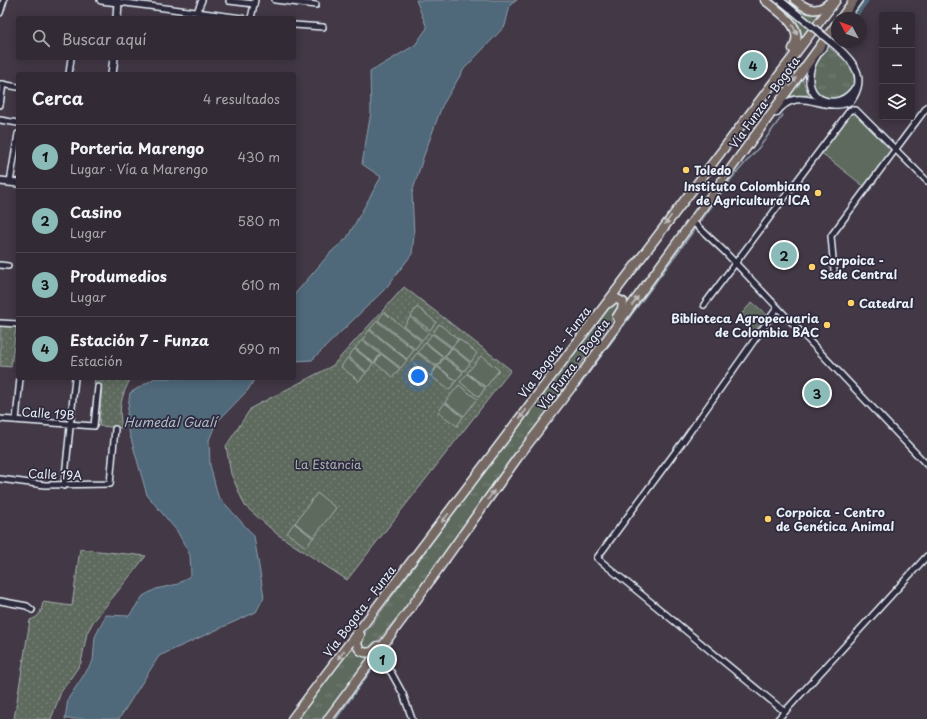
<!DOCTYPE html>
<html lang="es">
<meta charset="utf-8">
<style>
:root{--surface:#322a34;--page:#3a323c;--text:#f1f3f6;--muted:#a8a7ac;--line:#4d464f;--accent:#8bbbb9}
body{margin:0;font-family:"Playpen Sans",sans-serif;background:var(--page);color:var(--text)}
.controls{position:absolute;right:12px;top:12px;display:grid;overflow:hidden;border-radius:4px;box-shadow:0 2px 10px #0003}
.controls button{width:36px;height:36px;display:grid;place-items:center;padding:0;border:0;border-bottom:1px solid var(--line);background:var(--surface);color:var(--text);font:20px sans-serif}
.compass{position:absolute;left:831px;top:12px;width:36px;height:36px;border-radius:50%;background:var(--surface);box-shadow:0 2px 10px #0003;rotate:311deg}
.you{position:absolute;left:418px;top:376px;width:14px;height:14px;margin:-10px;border:3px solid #fff;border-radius:50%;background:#1a73e8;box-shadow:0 0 0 6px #1a73e833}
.badge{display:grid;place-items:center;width:26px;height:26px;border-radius:50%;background:var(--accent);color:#111;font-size:13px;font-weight:700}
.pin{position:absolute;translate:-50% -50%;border:2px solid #fff;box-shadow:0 1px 4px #0006}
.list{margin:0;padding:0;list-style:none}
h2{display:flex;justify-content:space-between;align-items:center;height:52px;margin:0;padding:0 16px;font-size:17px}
h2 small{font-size:13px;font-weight:400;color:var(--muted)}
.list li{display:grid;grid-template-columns:26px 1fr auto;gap:12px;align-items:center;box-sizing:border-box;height:64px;padding:0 16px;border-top:1px solid var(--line)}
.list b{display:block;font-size:15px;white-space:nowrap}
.list p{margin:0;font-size:13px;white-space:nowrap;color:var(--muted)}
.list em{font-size:13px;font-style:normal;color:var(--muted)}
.icon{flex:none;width:22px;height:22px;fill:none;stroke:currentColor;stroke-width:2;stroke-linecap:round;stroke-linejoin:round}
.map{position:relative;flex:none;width:927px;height:719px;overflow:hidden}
.search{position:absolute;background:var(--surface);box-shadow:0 2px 10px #0003;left:16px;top:16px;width:280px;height:44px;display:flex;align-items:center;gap:10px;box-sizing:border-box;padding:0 14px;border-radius:4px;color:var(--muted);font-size:15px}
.panel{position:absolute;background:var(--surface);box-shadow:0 2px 10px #0003;left:16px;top:72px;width:280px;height:308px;border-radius:4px}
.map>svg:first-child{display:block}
</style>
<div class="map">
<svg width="927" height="719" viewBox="0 0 927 719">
<defs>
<pattern id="grass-tufts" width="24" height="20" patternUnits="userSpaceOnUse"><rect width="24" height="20" fill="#5f6a5e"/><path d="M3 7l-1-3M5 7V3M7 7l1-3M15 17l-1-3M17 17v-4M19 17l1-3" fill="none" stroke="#768076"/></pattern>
<pattern id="park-dots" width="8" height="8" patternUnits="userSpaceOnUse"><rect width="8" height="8" fill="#5f6a5e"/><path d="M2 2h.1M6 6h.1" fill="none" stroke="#768076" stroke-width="1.8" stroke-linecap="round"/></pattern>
</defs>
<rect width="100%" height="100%" fill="#423846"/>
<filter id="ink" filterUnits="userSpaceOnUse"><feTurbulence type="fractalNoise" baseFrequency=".025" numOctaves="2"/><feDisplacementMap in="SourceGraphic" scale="8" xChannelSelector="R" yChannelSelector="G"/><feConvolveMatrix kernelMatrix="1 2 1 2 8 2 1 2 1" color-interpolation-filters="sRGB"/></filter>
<g filter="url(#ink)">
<g fill="url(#grass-tufts)" stroke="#a4aeab">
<polygon points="784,0 788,0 806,13 820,14 801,38 797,26 777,7"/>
<path d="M828,47c17,13 36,22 23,46l-19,8c-34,-13 -19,-32 -4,-54z"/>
<polygon points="803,74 803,81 809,95 791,96 785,99"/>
<path d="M614,302l6,1 -1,7c-82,113 -157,232 -247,338l-9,1 -3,-4v-5l203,-275z"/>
<path d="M353,645c3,10 9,12 18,9l-48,65h-25z"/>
</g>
<g fill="url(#park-dots)" stroke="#a4aeab">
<polygon points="404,287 511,370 347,580 277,534 245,506 231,474 226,446 251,408 332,366"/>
<polygon points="0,325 16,327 11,367 0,366"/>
<path d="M95,378h36c-10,18 -13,30 -9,50l-23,-2 3,-41 -8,-1z"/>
<path d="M80,549l66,7 -53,66 -6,11 -6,30 -20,29 -10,27h-37l16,-99c10,-3 11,-8 13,-18l29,4z"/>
</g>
<g fill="#5f6a5e" stroke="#a4aeab">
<polygon points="853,109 895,149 866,188 819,151"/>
<polygon points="752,302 768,316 754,332 738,318"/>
<polygon points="417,307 436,322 430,330 411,316"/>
<polygon points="384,312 421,341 415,349 378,320"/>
<polygon points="410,317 429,332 422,340 404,326"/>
<polygon points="377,321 414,350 407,359 370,329"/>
<polygon points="439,324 458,339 452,347 433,333"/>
<polygon points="369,330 407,360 401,368 363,339"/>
<polygon points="432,334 451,348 444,357 426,342"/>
<polygon points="459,339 477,353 471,362 452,347"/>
<polygon points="362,340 380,354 374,363 355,348"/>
<polygon points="425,343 443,357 437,366 418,352"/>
<polygon points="452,348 470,363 464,371 445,357"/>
<polygon points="354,349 373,363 367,372 348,357"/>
<polygon points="417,353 436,367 430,376 411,361"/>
<polygon points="381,354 400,369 393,377 375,363"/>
<polygon points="481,356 499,370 486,387 467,373"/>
<polygon points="347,358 366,373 359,381 341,367"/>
<polygon points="444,358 463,372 456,381 438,366"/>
<polygon points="437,367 456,381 449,390 431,376"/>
<polygon points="467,374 485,388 479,397 460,382"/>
<polygon points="459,385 477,399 464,416 445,402"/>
<polygon points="445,403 463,417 457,426 438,412"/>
<polygon points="317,493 336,508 314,537 295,523"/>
<polygon points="294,523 313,538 306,547 287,533"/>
</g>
<g fill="#50687a" stroke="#8d9fac">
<polygon points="416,0 517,0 510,5 505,26 464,69 442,106 423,158 412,193 414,235 412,254 386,288 312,360 294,361 294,295 331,252 347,238 381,177 362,164 371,112 370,72 415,45 427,28"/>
<polygon points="155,378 255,378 248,390 216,423 209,440 210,465 218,496 254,536 264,597 256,612 159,656 119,719 65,719 68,699 93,661 95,637 106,615 129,616 143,596 156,589 178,584 191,575 190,555 177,531 147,495 126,421 130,393"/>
</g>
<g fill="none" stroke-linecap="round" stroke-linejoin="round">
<g stroke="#8d9fac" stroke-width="1.5">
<polyline points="701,221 732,178 761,145 783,115"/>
<polyline points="576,390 695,229"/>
<polyline points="336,719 375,665"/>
</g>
<polyline stroke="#50687a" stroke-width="4.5" points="854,18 867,0"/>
<g stroke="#e8f1f8" stroke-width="8">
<g id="minor">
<polyline points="118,0 118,2 242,18"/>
<polyline points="275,0 316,5"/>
<polyline points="229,1 254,4"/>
<polyline points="197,12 202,0"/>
<polyline points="0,13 4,0"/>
<polyline points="251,18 255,0"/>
<polyline points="294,25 323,27"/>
<polyline points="69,74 71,58"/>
<polyline points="1,84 18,87"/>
<polyline points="0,105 3,84"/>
<polyline points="0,120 18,123"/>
<polyline points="10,182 18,134"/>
<polyline points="692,221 724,251 927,465"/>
<polyline points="0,265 8,266"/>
<polyline points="834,270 831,236 927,107"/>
<polyline points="704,305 850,110 856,110 927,181"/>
<polyline points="777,308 682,443 597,558 785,712"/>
<polyline points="0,323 18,324"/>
<polyline points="0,419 94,426 98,387"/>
<polyline points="16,420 20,378"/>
<polyline points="0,479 45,485 110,484 115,429"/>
<polyline points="64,486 75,378"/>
<polyline points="0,601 27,606 32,610"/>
<polyline points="372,659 391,672 403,694 412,719"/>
<polyline points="778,719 927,556"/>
</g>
</g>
<g stroke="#e8f1f8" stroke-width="9">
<g id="tertiary">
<polyline points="846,18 859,0"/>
<path d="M837,30c-9,12 -25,27 -27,42 -6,30 29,41 45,16"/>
<path d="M776,113c23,-31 47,2 75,-12 16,-23 4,-38 -14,-54"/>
</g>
</g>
<g stroke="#e8f1f8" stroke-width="10">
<g id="secondary">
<polyline points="101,0 118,2 117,18"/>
<polyline points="112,74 114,58"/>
<polyline points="0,181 18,183"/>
</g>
</g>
<g stroke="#e8f1f8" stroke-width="11">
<g id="primary">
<path d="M765,0c15,13 41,27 28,49"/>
<path d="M795,0c12,10 23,14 35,2"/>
<polyline points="841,18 854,0"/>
<polyline points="609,303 615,298 623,302 622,309 617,317"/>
<path d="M360,635l-3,8c1,8 7,11 15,9l6,-6"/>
<polyline points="292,719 836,0"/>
<polyline points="328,719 407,613 518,457 577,380 837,23"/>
</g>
</g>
<use href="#minor" stroke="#2f2a3d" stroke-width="5"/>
<use href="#tertiary" stroke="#2f2a3d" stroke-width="6"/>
<use href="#secondary" stroke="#2f2a3d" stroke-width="7"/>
<use href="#primary" stroke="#766964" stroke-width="8"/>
<g stroke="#e8f1f8" stroke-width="9" stroke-linecap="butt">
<polyline id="tertiary-bridge" points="780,0 837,47"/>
</g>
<use href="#tertiary-bridge" stroke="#2f2a3d" stroke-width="6"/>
</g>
<defs><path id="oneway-solid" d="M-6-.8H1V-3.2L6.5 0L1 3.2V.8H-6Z"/></defs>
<g fill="#babbbd">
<use href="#oneway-solid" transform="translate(795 30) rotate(64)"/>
<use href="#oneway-solid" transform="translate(793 82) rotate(-54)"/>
<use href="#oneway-solid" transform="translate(668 220) rotate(127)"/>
<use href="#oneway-solid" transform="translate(635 301) rotate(-55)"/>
<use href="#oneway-solid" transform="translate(523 414) rotate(127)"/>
<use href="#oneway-solid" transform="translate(491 495) rotate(-55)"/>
<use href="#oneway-solid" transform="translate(445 518) rotate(128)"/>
<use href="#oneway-solid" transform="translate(341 655) rotate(128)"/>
</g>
</g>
<g fill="#ffd166" stroke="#2f2a3d" stroke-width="1.5">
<circle cx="686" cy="170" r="4"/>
<circle cx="818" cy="193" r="4"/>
<circle cx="812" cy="267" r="4"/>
<circle cx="851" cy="303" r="4"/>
<circle cx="827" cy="325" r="4"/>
<circle cx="768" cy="519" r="4"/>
</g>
<g text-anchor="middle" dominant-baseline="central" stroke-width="3.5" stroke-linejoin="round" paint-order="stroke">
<g font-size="12" fill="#e8f1f8" stroke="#2f2a3d">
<text transform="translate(764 102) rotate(-54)">Vía Funza - Bogota</text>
<text transform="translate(554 352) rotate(-53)">Vía Bogota - Funza</text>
<text transform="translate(573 364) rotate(-53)">Vía Funza - Bogota</text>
<text transform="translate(48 413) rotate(4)">Calle 19B</text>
<text transform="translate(55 474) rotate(2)">Calle 19A</text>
<text transform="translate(359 611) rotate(-53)">Vía Bogota - Funza</text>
</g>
<g font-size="12" font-weight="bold" fill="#e8f1f8" stroke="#2f2a3d" text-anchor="start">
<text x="694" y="170">Toledo</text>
<text x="810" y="186" text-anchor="end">Instituto Colombiano<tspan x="810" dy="14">de Agricultura ICA</tspan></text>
<text x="820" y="260">Corpoica -<tspan x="820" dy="14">Sede Central</tspan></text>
<text x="859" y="303">Catedral</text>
<text x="819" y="318" text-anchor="end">Biblioteca Agropecuaria<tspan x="819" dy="14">de Colombia BAC</tspan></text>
<text x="776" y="512">Corpoica - Centro<tspan x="776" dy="14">de Genética Animal</tspan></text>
</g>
<g font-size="12" fill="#aab4b3" stroke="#2f2a3d">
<text x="328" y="464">La Estancia</text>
</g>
<g font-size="13" font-style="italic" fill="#abbac6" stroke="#2f2a3d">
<text x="170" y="421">Humedal Gualí</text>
</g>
</g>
</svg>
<div class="controls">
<button>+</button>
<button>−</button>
<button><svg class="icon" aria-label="layers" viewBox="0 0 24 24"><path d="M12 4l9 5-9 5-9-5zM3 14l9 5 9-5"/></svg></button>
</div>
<svg class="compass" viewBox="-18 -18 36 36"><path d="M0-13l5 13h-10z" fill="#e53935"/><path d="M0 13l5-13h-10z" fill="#a8a7ac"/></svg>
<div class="you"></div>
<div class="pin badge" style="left:382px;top:659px">1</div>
<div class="pin badge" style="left:784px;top:255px">2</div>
<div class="pin badge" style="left:817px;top:393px">3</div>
<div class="pin badge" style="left:753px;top:65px">4</div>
<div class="search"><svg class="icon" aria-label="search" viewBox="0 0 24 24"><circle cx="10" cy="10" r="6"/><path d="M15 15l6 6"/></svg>Buscar aquí</div>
<section class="panel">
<h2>Cerca<small>4 resultados</small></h2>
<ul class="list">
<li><span class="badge">1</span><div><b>Porteria Marengo</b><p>Lugar · Vía a Marengo</p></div><em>430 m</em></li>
<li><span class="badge">2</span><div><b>Casino</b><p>Lugar</p></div><em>580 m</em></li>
<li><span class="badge">3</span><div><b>Produmedios</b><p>Lugar</p></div><em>610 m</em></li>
<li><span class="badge">4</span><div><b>Estación 7 - Funza</b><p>Estación</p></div><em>690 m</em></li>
</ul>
</section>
</div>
